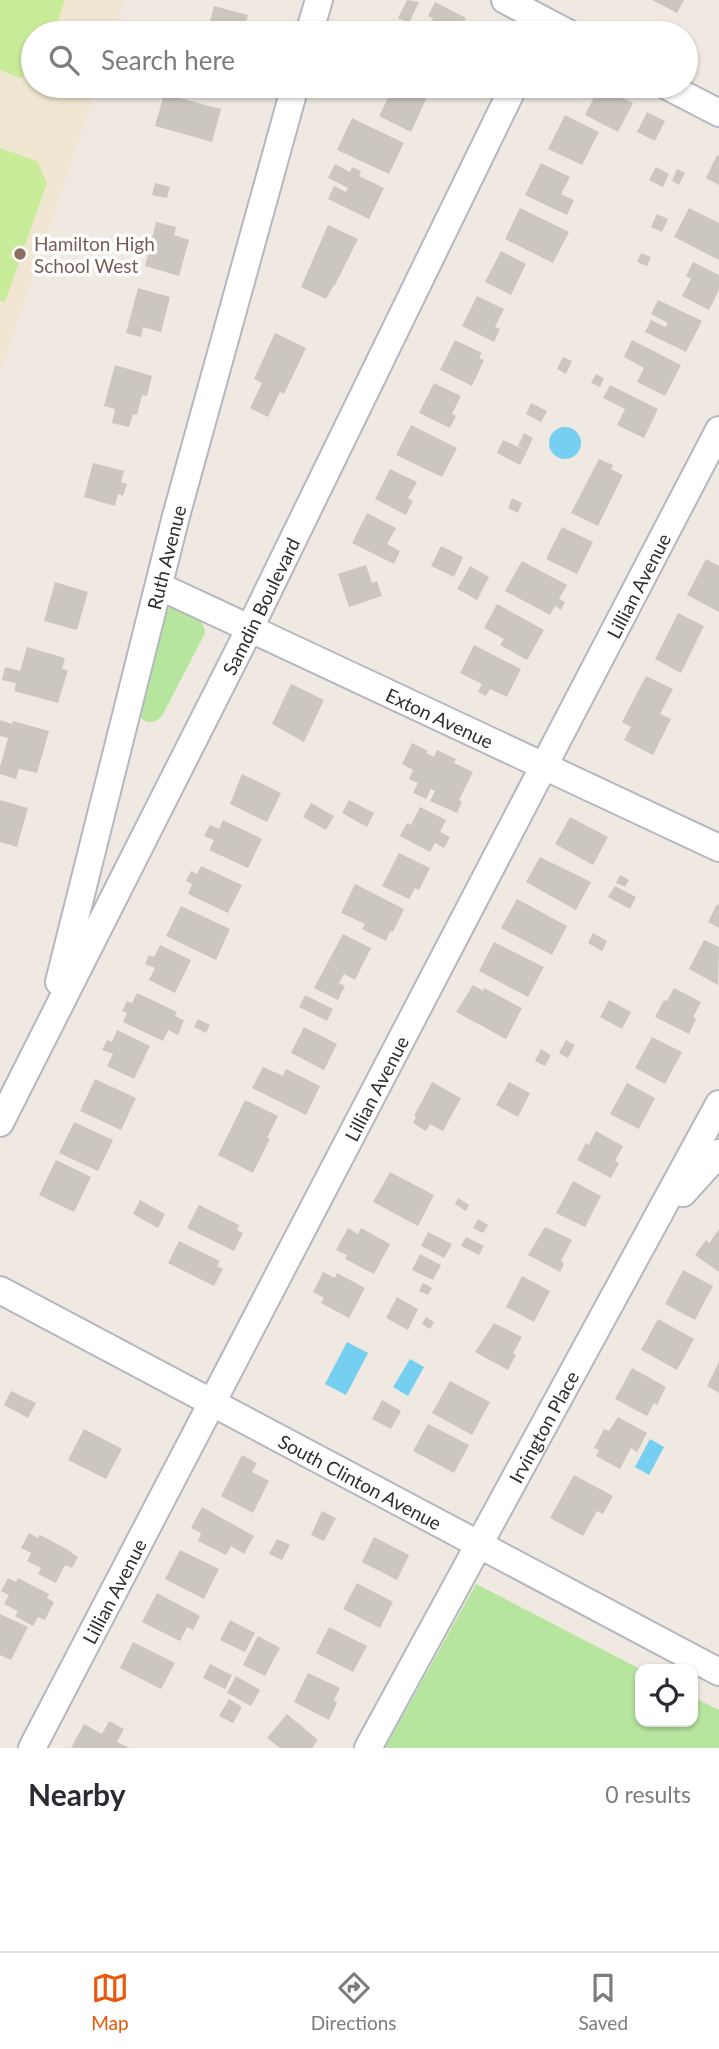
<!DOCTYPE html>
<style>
:root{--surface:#fff;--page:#f2f2f3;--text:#2b2b33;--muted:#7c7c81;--line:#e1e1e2;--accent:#ea580c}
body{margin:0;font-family:Lato,sans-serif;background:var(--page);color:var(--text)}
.controls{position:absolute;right:21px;bottom:21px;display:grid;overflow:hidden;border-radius:14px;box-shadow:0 2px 5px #0004}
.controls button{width:63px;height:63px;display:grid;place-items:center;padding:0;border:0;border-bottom:2px solid var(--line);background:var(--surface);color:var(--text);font:35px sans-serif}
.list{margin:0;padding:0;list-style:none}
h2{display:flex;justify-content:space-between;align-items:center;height:91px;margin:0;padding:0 28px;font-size:30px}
h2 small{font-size:23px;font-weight:400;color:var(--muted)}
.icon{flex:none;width:38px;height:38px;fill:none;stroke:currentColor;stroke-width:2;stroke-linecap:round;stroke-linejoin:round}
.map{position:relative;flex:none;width:719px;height:1748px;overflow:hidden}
.search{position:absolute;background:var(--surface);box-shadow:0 2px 5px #0004;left:21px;right:21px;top:21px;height:77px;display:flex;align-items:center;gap:18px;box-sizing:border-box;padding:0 24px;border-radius:38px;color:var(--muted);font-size:26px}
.sheet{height:203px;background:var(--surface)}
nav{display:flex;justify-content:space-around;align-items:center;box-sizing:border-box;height:98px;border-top:2px solid var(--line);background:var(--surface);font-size:19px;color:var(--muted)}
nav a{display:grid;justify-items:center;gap:4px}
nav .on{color:var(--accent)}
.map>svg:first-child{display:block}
</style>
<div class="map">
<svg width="719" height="1748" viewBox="0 0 719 1748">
<rect width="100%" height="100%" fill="#efe9e1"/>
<polygon fill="#f0e6d1" points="0,0 124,0 113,33 33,33 33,86 97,86 0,373"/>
<g fill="#b6e59e">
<path d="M173,606c13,7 31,10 32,27l-43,83c-9,9 -18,8 -25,-3l26,-102z"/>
<polygon points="476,1584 640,1669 640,1722 693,1722 693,1697 719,1710 719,1748 385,1748"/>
</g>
<g fill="#c9ec9a">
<polygon points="0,0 65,0 54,33 33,33 33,73 19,78 0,70"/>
<polygon points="0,148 37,161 47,183 5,302 0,301"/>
</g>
<g fill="#75cff0">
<circle cx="565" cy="443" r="16"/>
<polygon points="347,1342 368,1353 346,1395 325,1384"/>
<polygon points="410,1359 424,1367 408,1396 393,1387"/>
<polygon points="650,1439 664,1447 649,1475 635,1467"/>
</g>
<g fill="#cbc7bf">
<polygon points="407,0 419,2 409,23 398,18"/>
<polygon points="652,0 684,0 677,13"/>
<polygon points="435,2 466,18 458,33 426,33 433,18 428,16"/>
<polygon points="214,6 248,15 243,33 212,33 214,23 210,22"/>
<polygon points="346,24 357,28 356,33 344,33"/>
<polygon points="193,86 228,86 226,95"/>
<polygon points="324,86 340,87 334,98 321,91"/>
<polygon points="394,86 399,86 426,99 411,132 379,116"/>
<polygon points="599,87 633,103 618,132 585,115"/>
<polygon points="164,94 221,109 212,142 155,126"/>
<polygon points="647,112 665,121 655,141 637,132"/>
<polygon points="565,115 599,132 582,165 548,149"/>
<polygon points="352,118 404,143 389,174 337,150"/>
<polygon points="717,155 719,156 719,185 706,178"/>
<polygon points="541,163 570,177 561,194 574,200 567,215 525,195"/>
<polygon points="335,164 350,172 352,167 361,171 359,176 384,188 369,219 328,199 334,186 346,192 348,188 328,178"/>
<polygon points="656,167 669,174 663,187 649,180"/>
<polygon points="677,169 685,173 679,185 672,181"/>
<polygon points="155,183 170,187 167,198 152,195"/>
<polygon points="520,208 569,232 553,263 505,239"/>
<polygon points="689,208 719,223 719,260 674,237"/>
<polygon points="657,214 668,219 662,232 651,227"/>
<polygon points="156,222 176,227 174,235 189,240 179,276 145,266"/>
<polygon points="328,225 358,239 335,285 334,285 326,299 301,287"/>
<polygon points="501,251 526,264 511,295 485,282"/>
<polygon points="641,253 651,257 647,266 637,262"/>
<polygon points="693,262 719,275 719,290 709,310 682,296 691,279 686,276"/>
<polygon points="138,288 170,297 161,332 143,327 141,337 126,333"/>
<polygon points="477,296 504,309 495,327 500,329 494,342 462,326"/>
<polygon points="658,300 702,321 686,352 645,332 651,320 665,327 668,323 651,314"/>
<polygon points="275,333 306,348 284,394 280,392 268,417 250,408 262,383 254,379"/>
<polygon points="455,340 482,353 479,358 484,360 472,386 440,370"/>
<polygon points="632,340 681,365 665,396 637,382 644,368 624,357"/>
<polygon points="563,357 572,361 566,374 557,369"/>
<polygon points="115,365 152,376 147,396 142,395 137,415 133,414 129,427 112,423 115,409 104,406"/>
<polygon points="596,374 604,378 600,387 591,383"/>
<polygon points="434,383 461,396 452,414 456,416 450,428 419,413"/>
<polygon points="610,385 658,409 644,438 617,425 625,409 603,398"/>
<polygon points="531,403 547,411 541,422 526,414"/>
<polygon points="411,425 457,448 442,477 396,455"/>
<polygon points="524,433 533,438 527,451 518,446"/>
<polygon points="503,440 527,451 520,465 497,453"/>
<polygon points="599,459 613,465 611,469 623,475 598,526 571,513"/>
<polygon points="93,463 124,471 121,482 127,484 123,496 118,494 115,506 84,497"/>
<polygon points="390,469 417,482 408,498 413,501 406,515 375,499"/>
<polygon points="512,498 522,503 518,513 508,508"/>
<polygon points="367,513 396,528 387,544 400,551 394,564 352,543"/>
<polygon points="562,527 593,542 577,574 546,559"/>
<polygon points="441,546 463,557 454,577 431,566"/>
<polygon points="706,559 719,566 719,612 687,595"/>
<polygon points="522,561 567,585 559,599 565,602 561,610 555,606 550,615 505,591"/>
<polygon points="366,565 372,583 377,581 382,596 349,607 338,574"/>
<polygon points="470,566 489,577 477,600 457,589"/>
<polygon points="55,582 88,592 77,630 44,621"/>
<polygon points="497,604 544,630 527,660 500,645 504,639 484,628"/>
<polygon points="678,613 704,626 681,673 655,659"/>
<polygon points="474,645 521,669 507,697 490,689 486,696 478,692 482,684 460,673"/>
<polygon points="27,647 65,658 62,669 68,670 58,703 14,691 16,683 2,680 5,667 20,671"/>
<polygon points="646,676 673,689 660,714 671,719 653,755 624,740 631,727 622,722"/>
<polygon points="291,684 324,700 304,742 272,724"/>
<polygon points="0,720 12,724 13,721 49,731 37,773 19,769 16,779 0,774 0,767 8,738 0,736"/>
<polygon points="412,743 428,751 426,753 434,757 437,750 456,759 454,763 473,772 459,800 462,802 457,813 430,801 435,791 431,789 426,799 413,793 418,783 409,779 413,770 402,764"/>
<polygon points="242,774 281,793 267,822 230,804"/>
<polygon points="0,800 28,808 17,847 0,842"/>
<polygon points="349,800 374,813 367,827 342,813"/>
<polygon points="311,803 334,816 326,830 303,817"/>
<polygon points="420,807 446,820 440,832 450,837 444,848 435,843 430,852 400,836 407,823 411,825"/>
<polygon points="570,817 608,837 593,865 555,844"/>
<polygon points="223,820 262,839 248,868 209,850 214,840 204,836 210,825 219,829"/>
<polygon points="399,853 430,868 419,890 415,888 409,899 382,886"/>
<polygon points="540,857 591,882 576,910 526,882"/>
<polygon points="201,866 242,885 228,913 188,894 192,884 186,881 191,871 197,874"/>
<polygon points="620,875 629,880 625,887 616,883"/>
<polygon points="355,884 404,909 393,932 390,931 386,941 362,929 365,924 341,913"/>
<polygon points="615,886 636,897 630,909 608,897"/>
<polygon points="517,899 567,926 552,955 501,928"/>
<polygon points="717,904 719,905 719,928 708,922"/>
<polygon points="181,906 230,929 216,960 166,936"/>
<polygon points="593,933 607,941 602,951 588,943"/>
<polygon points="343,934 371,948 355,980 344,974 339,983 345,986 338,1000 314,988"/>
<polygon points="704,940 719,947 718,985 689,969"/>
<polygon points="494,942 544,967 528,997 479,971"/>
<polygon points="160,945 191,960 175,993 149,980 155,968 145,964 149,955 154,957"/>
<polygon points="473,985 483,991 484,988 522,1008 506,1039 456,1012"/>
<polygon points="674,988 701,1002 693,1017 696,1019 689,1034 655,1017 664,1000 667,1001"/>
<polygon points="137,993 177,1012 175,1016 184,1020 178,1035 168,1030 163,1041 123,1022 127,1013 122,1011 127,1001 132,1003"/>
<polygon points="305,995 333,1009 327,1021 299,1007"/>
<polygon points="609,1000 631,1012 622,1029 600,1017"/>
<polygon points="198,1019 210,1025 206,1033 194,1027"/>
<polygon points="304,1027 337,1044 324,1070 291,1053"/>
<polygon points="117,1030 150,1046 134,1079 107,1066 113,1054 102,1050 107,1040 112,1042"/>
<polygon points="652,1037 682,1052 665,1084 635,1068"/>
<polygon points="566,1040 575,1045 568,1058 559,1053"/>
<polygon points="541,1049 551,1055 545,1066 535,1061"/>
<polygon points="263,1067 283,1076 286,1069 320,1086 306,1115 252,1088"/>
<polygon points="95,1079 136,1098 121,1130 80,1111"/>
<polygon points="432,1082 461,1098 443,1131 430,1124 426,1131 413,1123 416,1117 414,1116"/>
<polygon points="509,1082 530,1093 518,1117 496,1105"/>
<polygon points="627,1083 655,1098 639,1129 610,1114"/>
<polygon points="245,1100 278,1116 267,1138 270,1139 253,1173 218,1155"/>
<polygon points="74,1122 113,1140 98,1171 59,1153"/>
<polygon points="596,1131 623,1146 615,1161 619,1163 611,1178 577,1160 586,1143 589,1145"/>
<polygon points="56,1160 91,1177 74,1212 39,1195"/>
<polygon points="390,1172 434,1195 418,1226 373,1202"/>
<polygon points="573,1181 601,1196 585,1227 556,1213"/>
<polygon points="458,1198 469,1205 466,1211 455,1204"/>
<polygon points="140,1200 165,1214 158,1228 133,1214"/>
<polygon points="199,1205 239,1225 237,1230 243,1233 234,1251 187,1228"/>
<polygon points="478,1219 488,1225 483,1233 473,1228"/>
<polygon points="545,1227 572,1240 561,1261 564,1264 560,1272 528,1255"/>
<polygon points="348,1228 358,1234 361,1228 390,1244 374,1274 345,1259 347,1255 336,1250"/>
<polygon points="719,1229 719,1272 695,1255 706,1240 709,1243"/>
<polygon points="428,1232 452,1244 444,1258 421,1246"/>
<polygon points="466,1237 484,1246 479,1255 461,1246"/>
<polygon points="179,1241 220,1261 217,1266 223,1269 214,1286 168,1263"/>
<polygon points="420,1254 441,1265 433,1280 412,1270"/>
<polygon points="683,1270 713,1286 695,1320 665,1304"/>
<polygon points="323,1272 335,1278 337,1273 365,1288 349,1318 321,1303 324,1298 313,1292"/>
<polygon points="522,1276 550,1291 534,1322 506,1307"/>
<polygon points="423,1283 432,1288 428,1295 419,1291"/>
<polygon points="397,1297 418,1309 408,1330 386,1318"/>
<polygon points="426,1317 434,1322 430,1329 422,1324"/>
<polygon points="658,1319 694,1339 677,1370 641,1350"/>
<polygon points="494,1323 522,1337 513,1353 516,1355 508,1370 475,1352"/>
<polygon points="719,1362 719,1393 707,1386"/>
<polygon points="632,1368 666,1387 657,1405 654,1403 647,1416 615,1399"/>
<polygon points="450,1381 490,1402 472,1435 432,1413"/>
<polygon points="11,1391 36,1403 28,1418 4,1405"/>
<polygon points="382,1400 401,1411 391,1429 372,1419"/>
<polygon points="618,1417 647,1433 637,1452 631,1448 620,1469 596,1456 599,1450 594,1448 604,1429 609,1431"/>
<polygon points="428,1424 469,1445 454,1473 413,1451"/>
<polygon points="84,1429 122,1449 106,1479 68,1460"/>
<polygon points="242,1455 257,1463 252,1472 269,1481 253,1513 221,1496"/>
<polygon points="574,1475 613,1496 603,1514 597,1511 583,1536 550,1518"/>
<polygon points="202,1507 254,1536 244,1554 231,1546 226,1555 198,1541 201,1533 191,1528"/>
<polygon points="322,1511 336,1518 324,1541 311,1535"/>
<polygon points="29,1533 38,1538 40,1535 72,1552 71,1553 78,1557 72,1568 65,1565 56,1583 38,1574 41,1568 27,1561 31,1553 21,1548"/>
<polygon points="374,1537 409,1555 397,1580 362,1562"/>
<polygon points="277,1539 290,1545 282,1560 269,1554"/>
<polygon points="180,1550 219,1569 204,1599 165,1579"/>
<polygon points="8,1578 16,1582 18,1578 49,1594 47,1598 54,1602 45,1620 38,1617 33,1626 15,1616 18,1611 4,1604 9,1595 1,1591"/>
<polygon points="357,1583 393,1602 380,1628 343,1609"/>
<polygon points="157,1593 200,1616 193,1630 187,1627 180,1641 142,1622"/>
<polygon points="0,1614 28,1627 11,1660 0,1655"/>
<polygon points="230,1620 255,1633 245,1652 220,1640"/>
<polygon points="329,1627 367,1646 353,1672 316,1653"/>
<polygon points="258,1636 280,1648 265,1676 243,1665"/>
<polygon points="133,1642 175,1663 161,1689 120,1668"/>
<polygon points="210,1664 232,1675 225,1689 203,1678"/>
<polygon points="308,1673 340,1688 334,1700 337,1703 329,1720 294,1702"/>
<polygon points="236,1676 260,1690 251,1706 227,1693"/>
<polygon points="229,1699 242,1707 233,1723 219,1716"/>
<polygon points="287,1714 318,1740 312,1748 280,1748 267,1738"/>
<polygon points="109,1721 124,1729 117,1742 130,1748 71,1748 84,1724 102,1734"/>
</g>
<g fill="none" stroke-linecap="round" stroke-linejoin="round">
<g stroke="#b4b7c1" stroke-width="30">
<g id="street">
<polyline points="505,0 568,33"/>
<polyline points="309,33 319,0"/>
<polyline points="667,86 719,113"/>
<path id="s1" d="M159,586l560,262"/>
<path id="s2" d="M59,982l117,-466 119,-430"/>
<path id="s3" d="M0,1123l250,-495 264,-542"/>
<polyline points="683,1193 719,1153"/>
<path id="s4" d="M0,1290l719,382"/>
<path id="s5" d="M32,1748l687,-1318"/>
<path id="s6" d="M368,1748l351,-644"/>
</g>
</g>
<use href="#street" stroke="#fff" stroke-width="26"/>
</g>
<circle fill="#8d6e63" stroke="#fff" stroke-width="2.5" cx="20" cy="254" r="7"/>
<g text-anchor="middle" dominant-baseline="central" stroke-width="7" stroke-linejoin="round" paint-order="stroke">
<g font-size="19" fill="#785e54" stroke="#fff" text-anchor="start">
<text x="34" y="243">Hamilton High<tspan x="34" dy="22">School West</tspan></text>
</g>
<g font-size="19" fill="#2e2e2e" stroke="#fff">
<text stroke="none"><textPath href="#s2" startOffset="438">Ruth Avenue</textPath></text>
<text stroke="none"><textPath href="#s5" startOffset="1311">Lillian Avenue</textPath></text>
<text stroke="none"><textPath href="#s3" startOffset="579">Samdin Boulevard</textPath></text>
<text stroke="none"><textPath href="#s1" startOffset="310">Exton Avenue</textPath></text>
<text stroke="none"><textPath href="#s5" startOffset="744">Lillian Avenue</textPath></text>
<text stroke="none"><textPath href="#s6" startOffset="366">Irvington Place</textPath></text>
<text stroke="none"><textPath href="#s4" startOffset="408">South Clinton Avenue</textPath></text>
<text stroke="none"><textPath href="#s5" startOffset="177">Lillian Avenue</textPath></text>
</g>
</g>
</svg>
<div class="controls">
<button><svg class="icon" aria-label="locate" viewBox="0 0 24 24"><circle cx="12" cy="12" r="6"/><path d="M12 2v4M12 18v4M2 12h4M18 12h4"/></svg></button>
</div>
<div class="search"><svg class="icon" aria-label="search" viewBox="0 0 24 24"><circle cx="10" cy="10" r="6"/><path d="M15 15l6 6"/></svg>Search here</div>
</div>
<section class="sheet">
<h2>Nearby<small>0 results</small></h2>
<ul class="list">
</ul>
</section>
<nav>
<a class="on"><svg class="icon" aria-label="map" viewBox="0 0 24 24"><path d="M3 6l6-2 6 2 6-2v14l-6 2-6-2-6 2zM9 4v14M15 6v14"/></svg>Map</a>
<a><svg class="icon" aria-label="directions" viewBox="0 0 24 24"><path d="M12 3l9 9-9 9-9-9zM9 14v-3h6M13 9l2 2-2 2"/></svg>Directions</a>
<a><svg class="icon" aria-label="saved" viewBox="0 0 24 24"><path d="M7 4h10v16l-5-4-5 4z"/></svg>Saved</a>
</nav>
